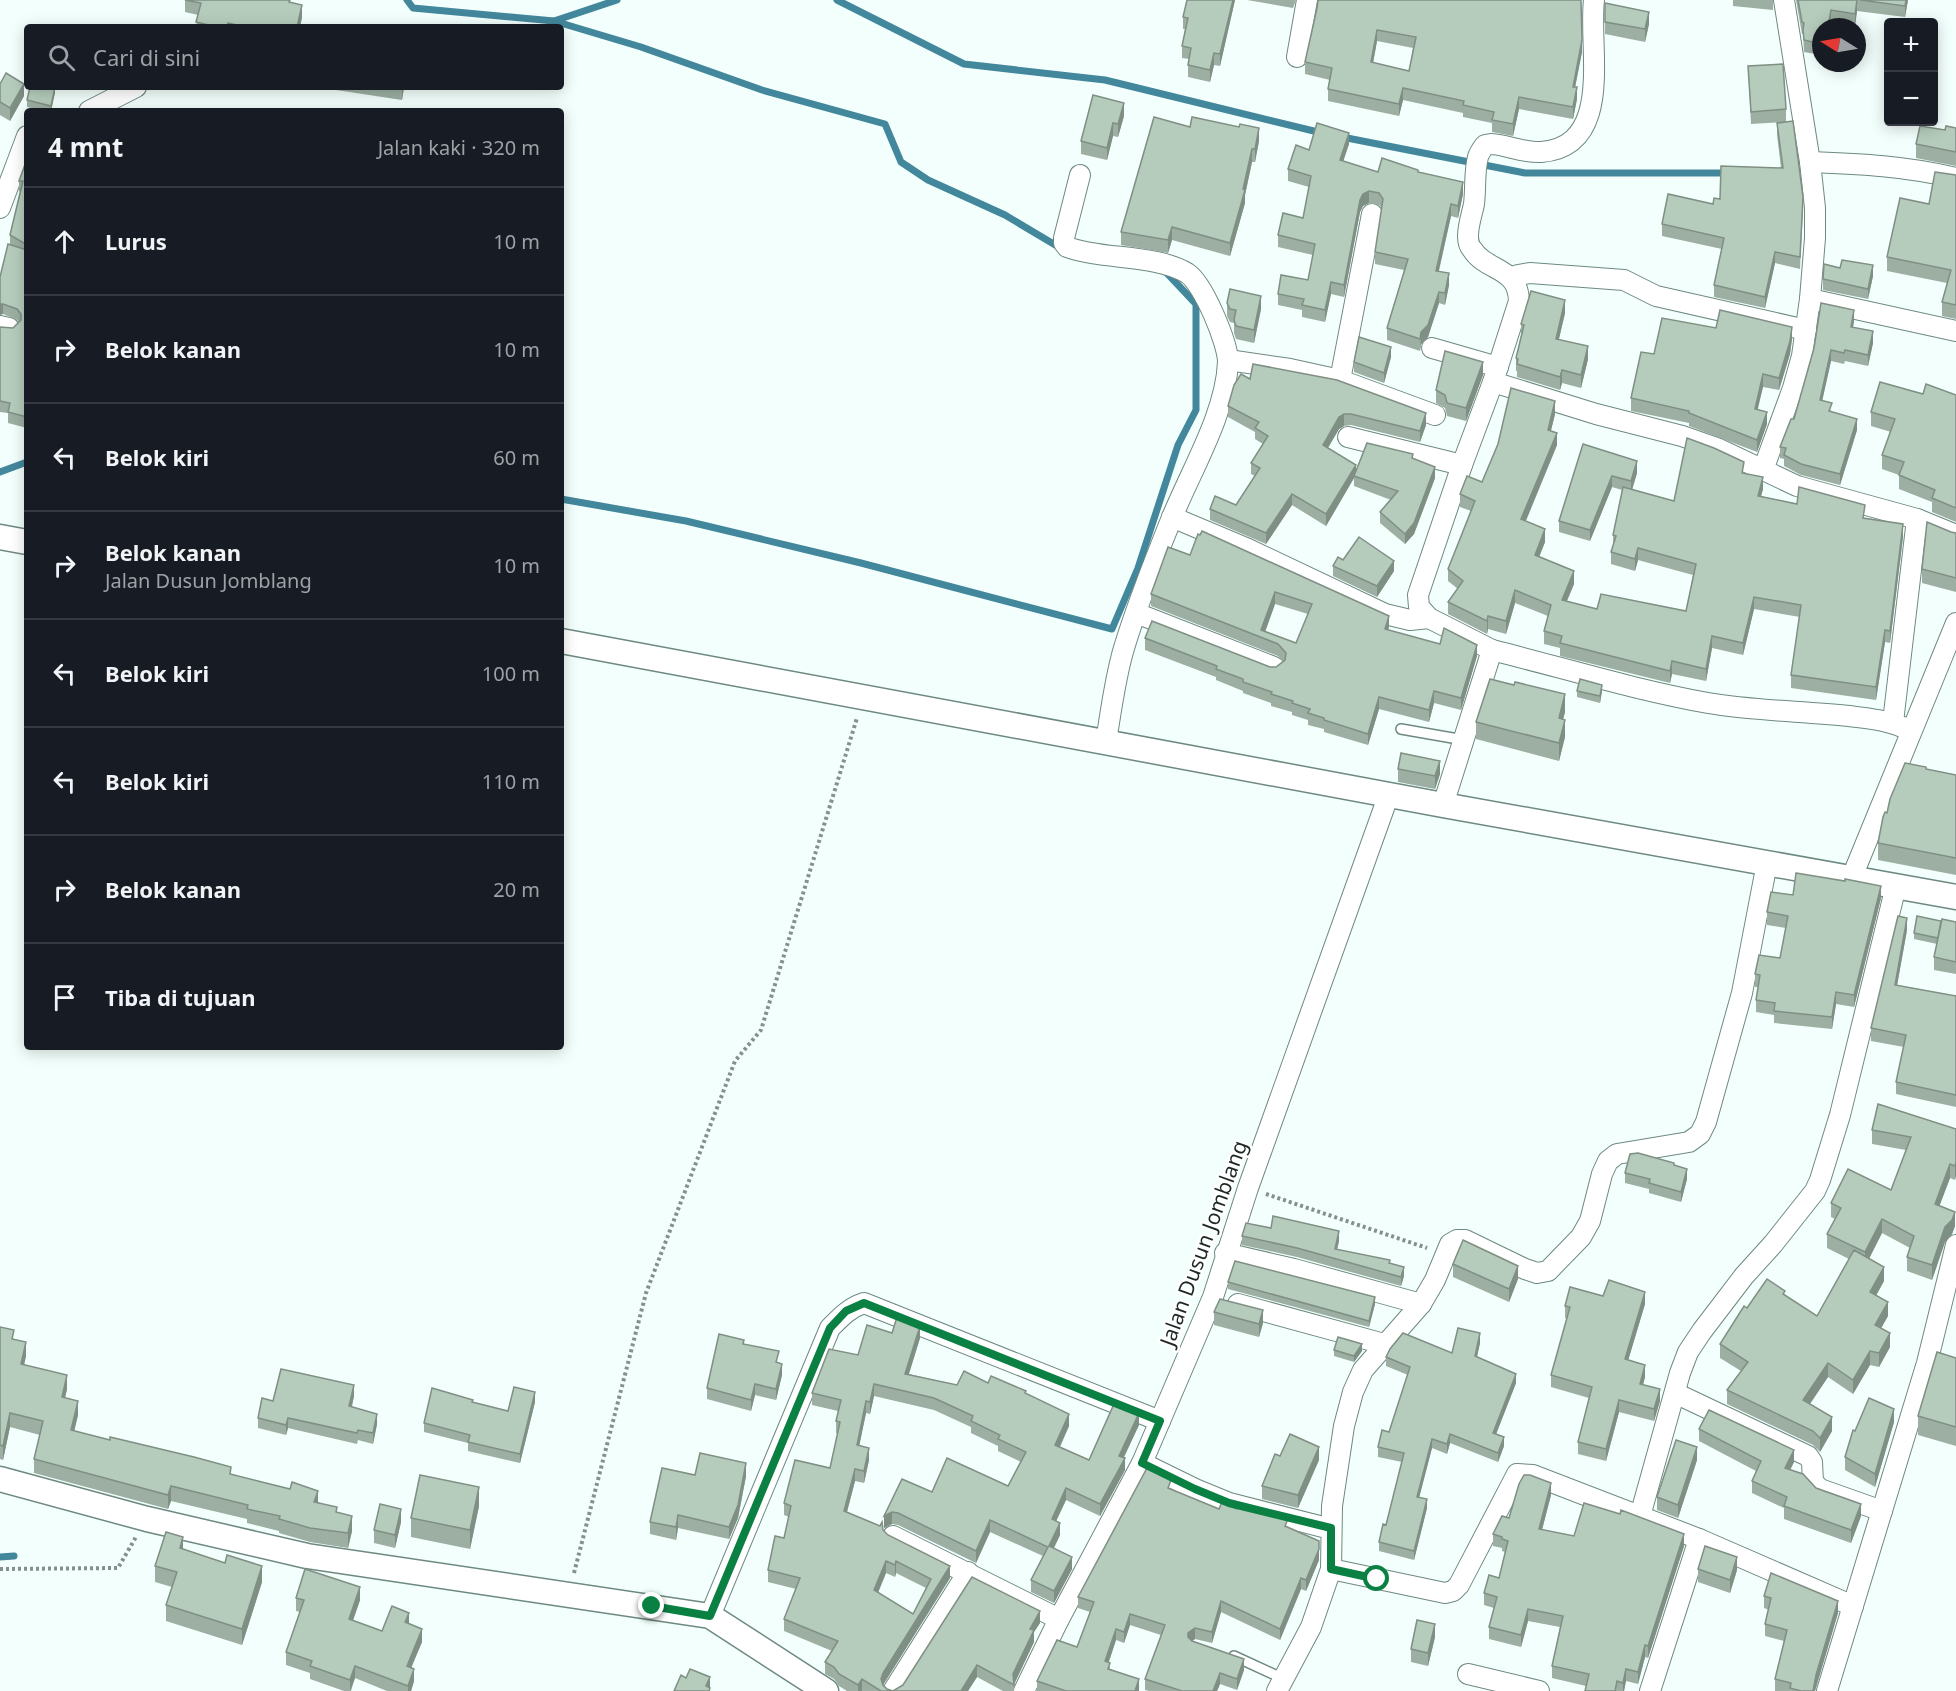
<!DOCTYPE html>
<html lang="id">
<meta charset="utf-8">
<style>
:root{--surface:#171b24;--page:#242831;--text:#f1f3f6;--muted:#9ea1a6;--line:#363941}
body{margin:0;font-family:"Noto Sans",sans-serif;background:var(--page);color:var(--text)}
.controls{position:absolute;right:18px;top:18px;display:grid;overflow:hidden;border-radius:6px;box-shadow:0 3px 15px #0003}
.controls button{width:54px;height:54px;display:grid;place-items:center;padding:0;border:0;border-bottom:2px solid var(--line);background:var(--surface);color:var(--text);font:30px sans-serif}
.compass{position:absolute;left:1812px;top:18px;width:54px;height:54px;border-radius:50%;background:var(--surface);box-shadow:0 3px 15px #0003;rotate:281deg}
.stop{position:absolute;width:18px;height:18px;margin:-14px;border:4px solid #0b8043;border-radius:50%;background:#fff}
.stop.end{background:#0b8043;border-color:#fff;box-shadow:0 2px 6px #0008}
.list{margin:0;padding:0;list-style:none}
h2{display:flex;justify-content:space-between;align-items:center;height:78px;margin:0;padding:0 24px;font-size:26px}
h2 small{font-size:20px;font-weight:400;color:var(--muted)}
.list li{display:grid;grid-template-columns:39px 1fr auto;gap:18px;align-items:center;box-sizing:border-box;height:108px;padding:0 24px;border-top:2px solid var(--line)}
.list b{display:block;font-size:22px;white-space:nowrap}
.list p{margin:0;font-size:20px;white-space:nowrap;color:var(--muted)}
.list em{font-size:20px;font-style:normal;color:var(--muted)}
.icon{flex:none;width:33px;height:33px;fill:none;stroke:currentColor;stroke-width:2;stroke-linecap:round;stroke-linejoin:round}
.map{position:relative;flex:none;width:1956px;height:1691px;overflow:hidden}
.search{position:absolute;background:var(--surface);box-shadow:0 3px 15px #0003;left:24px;top:24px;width:540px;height:66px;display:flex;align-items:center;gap:15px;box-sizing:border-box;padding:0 21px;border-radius:6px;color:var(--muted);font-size:22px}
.panel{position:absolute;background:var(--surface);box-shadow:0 3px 15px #0003;left:24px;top:108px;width:540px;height:942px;border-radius:6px}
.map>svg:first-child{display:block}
</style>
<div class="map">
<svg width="1956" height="1691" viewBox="0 0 1956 1691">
<rect width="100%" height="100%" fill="#f3fffc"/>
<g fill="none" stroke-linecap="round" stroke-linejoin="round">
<g stroke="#43879c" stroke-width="7">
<polyline points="407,0 413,8 554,21 617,0"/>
<polyline points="837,0 964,64 1105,80 1322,133"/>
<polyline points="554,21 641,47 762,90 885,124 901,162 928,180 1005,215 1062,249"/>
<polyline points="1342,137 1525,173 1729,173"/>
<polyline points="0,472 27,462"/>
<polyline points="561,499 686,521 861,563 1112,629 1138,568 1178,445 1196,410 1196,304 1164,270"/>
<polyline points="0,1557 14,1556"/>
</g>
<g stroke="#6d8982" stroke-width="12">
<g id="service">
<polyline points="1401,729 1464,740"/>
<polyline points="1234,1656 1284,1679"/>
</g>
</g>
<g stroke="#6d8982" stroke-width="22">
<g id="minor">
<polyline points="1297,57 1307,0"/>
<polyline points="89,111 136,87"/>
<path d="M1810,162c52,2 95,4 146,16"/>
<path d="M1080,175l-16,63v5l3,4c35,13 88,7 120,26 16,10 41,70 41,89 -2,52 -38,110 -57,158 -17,42 -34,85 -47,128 -9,30 -13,63 -18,94"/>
<polyline points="0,208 27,136"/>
<polyline points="1511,278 1518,275 1530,273 1624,280 1656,296 1806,330"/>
<polyline points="1810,299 1956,331"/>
<polyline points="0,326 9,328"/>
<polyline points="1432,348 1498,367"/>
<polyline points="1228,360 1290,369 1340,380 1435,415"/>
<polyline points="1340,380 1372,214"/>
<polyline points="1493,382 1596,414 1682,436 1719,449 1797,486 1917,519 1956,535"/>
<polyline points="1348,437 1462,465"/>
<polyline points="1763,470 1793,388 1802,356 1810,299 1815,238 1815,208 1810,162 1784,0"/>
<polyline points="1172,517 1248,549 1385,614 1410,620 1429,618"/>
<polyline points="1136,613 1274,667"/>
<path d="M1492,650c72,18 143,40 216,53 47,8 94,8 141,13 23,3 40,4 61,14"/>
<polyline points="1893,722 1917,519"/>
<path d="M1443,805l49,-155 -63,-32 -10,-11 -1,-12 44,-130 31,-83 26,-81c-1,-35 -33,-29 -47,-52 -3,-3 -4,-9 -4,-13 0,-11 4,-22 6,-32 2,-16 0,-32 4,-47 1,-4 4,-8 7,-12l6,-1c17,1 32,9 50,8 74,-6 47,-104 53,-152"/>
<polyline points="1852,877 1956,623"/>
<polyline points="1225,1253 1294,1269 1421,1304"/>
<polyline points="1238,1304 1384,1344"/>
<polyline points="1675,1393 1808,1456 1812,1462 1813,1482 1820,1489 1882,1511"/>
<polyline points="1142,1463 1195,1489 1229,1503 1331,1529"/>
<polyline points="1640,1516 1680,1373 1688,1352 1702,1331 1744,1276 1773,1244 1815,1191 1820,1180 1840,1115 1896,886"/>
<polyline points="893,1536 1059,1619"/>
<polyline points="1331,1569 1445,1593 1453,1591 1459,1585 1517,1474 1533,1475 1699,1539 1853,1606"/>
<path d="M710,1616l120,-288c11,-11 19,-20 34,-25l296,118"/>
<polyline points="1468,1674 1539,1691"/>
<polyline points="893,1691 968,1572"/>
<polyline points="1024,1691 1059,1619 1142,1463 1213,1297 1248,1188 1389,794"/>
<polyline points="1277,1691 1311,1627 1331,1569 1332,1506 1344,1426 1353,1392 1363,1370 1421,1304 1435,1280 1450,1244 1457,1240 1465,1240 1525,1269 1537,1273 1548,1271 1581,1237 1590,1221 1602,1174 1608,1161 1617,1154 1689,1142 1700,1134 1706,1122 1742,993 1767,863"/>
<polyline points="1650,1691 1699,1539"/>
<polyline points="1827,1691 1927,1363 1956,1245"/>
</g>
</g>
<g stroke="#6d8982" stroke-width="27">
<g id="tertiary">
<polyline points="0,537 27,542"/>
<polyline points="561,641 1443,805 1956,897"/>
<polyline points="0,1479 147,1519 307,1556 710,1616 826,1691"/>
</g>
</g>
<g stroke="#84908d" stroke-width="4" stroke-dasharray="3 3" stroke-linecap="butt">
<polyline points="1266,1194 1427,1248"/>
<polyline points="0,1569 118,1568 136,1537"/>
<polyline points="574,1573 646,1293 735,1061 761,1030 857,718"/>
</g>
<use href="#service" stroke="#fff" stroke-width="9"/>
<use href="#minor" stroke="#fff" stroke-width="20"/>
<use href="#tertiary" stroke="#fff" stroke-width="24"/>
</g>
<g fill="#9cafa2" fill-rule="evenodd">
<polygon points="185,0 292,2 302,17 300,27 196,27 198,15 185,12"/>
<polygon points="1187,0 1235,0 1220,66 1214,65 1210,82 1188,77 1188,65 1189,59 1182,58 1182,46 1185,29 1183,29 1183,17"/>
<polygon points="1247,0 1296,0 1293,8"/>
<polygon points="1733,0 1773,0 1773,10 1733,6"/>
<polygon points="1796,0 1908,0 1905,17 1857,11 1855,26 1831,21 1830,27 1821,27 1821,55 1804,52 1803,34 1802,34"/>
<polygon points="1605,3 1649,24 1645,42 1605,34"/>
<path d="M1317,8l265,44 -7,35 2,12 -4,20 -54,-10 -6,27 -21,-4v-9l-29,-6v-4l-60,-13 -4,16 -71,-15v-12l2,-9 -25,-6v-12zM1377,41l36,7 -4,23 -36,-8z"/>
<polygon points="1748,66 1786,109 1786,122 1751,124"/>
<polygon points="0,84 24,96 10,121 0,115"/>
<polygon points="336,87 404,87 402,100 336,90"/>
<polygon points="55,92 51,111 45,111 27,107 27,100"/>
<polygon points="1124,116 1118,137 1113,136 1107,160 1081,154 1081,141"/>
<polygon points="1777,123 1803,209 1800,269 1775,263 1765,308 1714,297 1714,285 1722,249 1662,236 1662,224 1713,204 1781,168 1777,135"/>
<polygon points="1190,127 1259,141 1255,162 1252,162 1245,195 1245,203 1230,256 1172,240 1168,253 1121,245 1121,232"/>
<polygon points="1956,128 1956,166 1916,158 1916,144 1945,130"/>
<polygon points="1349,144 1343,161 1378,172 1418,172 1463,194 1458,218 1451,216 1439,271 1449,285 1445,305 1439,303 1428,337 1421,344 1420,351 1387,340 1387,328 1404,270 1375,264 1375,252 1382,208 1379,205 1369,203 1363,206 1360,212 1344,297 1331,294 1325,322 1302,317 1302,310 1278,305 1278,294 1308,280 1313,255 1278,247 1278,235 1303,218 1309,187 1288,181 1288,169 1309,150"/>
<polygon points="27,159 27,428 8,423 8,413 0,412 0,327 13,328 19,322 17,320 3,314 0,315 0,277 10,245 10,235 20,192 19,191 19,181"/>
<polygon points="1956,175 1956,319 1942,316 1942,302 1947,283 1887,271 1887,257 1929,204"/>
<polygon points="1840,268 1873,276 1868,299 1823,290 1823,279"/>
<polygon points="1227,303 1261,309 1254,343 1236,339 1234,333 1234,323 1230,322 1227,316"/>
<polygon points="1565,313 1559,339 1588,359 1581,388 1562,383 1560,390 1517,377 1517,371 1516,371 1516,358 1521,336 1521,324"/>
<polygon points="1854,321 1853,328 1873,343 1868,366 1845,361 1844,364 1831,361 1822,400 1832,412 1857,430 1840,485 1801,475 1784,466 1784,459 1780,458 1780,447 1794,419 1814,348"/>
<polygon points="1716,328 1792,339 1790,354 1779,390 1763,387 1757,409 1767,424 1757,452 1689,426 1689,423 1631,411 1631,398"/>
<polygon points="1391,357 1384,383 1354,372 1354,362"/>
<polygon points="1483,375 1466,421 1447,416 1445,408 1436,403 1436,390"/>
<polygon points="1250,379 1426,425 1420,442 1351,425 1344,426 1339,429 1328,448 1356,473 1413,459 1435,478 1414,534 1405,544 1380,523 1380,512 1391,500 1354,486 1354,478 1326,526 1292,505 1266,544 1210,520 1210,509 1236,505 1255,476 1251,474 1251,463 1263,444 1255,439 1255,432 1228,417 1228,406"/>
<polygon points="1923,394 1956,395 1956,522 1932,512 1932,502 1899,489 1899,475 1882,469 1882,455 1891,432 1871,426 1871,412"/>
<polygon points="1555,414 1551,431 1557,445 1526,521 1545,542 1539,557 1574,584 1567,601 1597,609 1686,611 1693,575 1638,560 1635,571 1611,564 1611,552 1613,545 1613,535 1622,490 1612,487 1590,541 1559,532 1559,521 1583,444 1637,473 1632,490 1674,501 1744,473 1763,489 1761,496 1865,519 1903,537 1890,643 1885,642 1876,700 1791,688 1791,675 1800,617 1754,609 1743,655 1712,648 1706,681 1672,674 1670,683 1560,656 1560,648 1544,644 1544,631 1548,616 1515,603 1506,634 1488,629 1487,634 1448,614 1448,602 1458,589 1448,581 1448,569 1471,511 1460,507 1460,494 1482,482 1498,444"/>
<polygon points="1951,532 1956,533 1956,592 1922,583 1922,569"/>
<path d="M1168,547l221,80 -1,3 89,26 -16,54 -27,-7 -5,19 -50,-13 -11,36 -44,-13v-3l-16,-4v-5l-16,-5v-3l-21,-6v-3l-28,-10v-2l-27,-11v-3l-71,-27v-12l125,29h6l7,-5 -5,-6 -127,-50v-12zM1275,604l33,10 -12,29 -31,-12z"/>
<polygon points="1333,566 1394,571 1377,597 1333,576"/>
<polygon points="1577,691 1602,691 1600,703 1577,697"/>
<polygon points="1565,712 1563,719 1565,737 1559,761 1476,739 1476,722"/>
<polygon points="1398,769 1440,774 1435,789 1398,782"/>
<polygon points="1926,769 1956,775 1956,875 1878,860 1878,843 1887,813"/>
<polygon points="1793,895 1881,898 1854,1007 1836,1004 1832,1029 1774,1023 1774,1015 1756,1012 1756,1000 1758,987 1755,987 1755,974 1780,958 1786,928 1767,925 1767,912"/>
<polygon points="1941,921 1956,922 1956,974 1934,970 1934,957 1937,944 1914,939 1914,933"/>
<polygon points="1907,930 1897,985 1956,996 1956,995 1956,1107 1896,1094 1896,1082 1904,1047 1871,1041 1871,1028"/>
<polygon points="1956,1129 1955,1180 1950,1178 1939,1206 1955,1226 1952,1234 1945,1242 1932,1280 1907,1271 1907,1257 1910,1248 1882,1233 1869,1258 1884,1281 1876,1296 1888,1316 1881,1328 1890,1347 1879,1367 1870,1365 1853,1394 1828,1377 1810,1404 1832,1431 1820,1452 1813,1445 1727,1404 1727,1390 1741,1371 1720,1358 1720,1344 1747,1308 1785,1296 1817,1316 1849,1259 1827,1248 1827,1234 1835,1219 1831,1217 1831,1203 1891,1190 1906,1150 1872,1144 1872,1130"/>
<polygon points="1674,1165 1687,1179 1681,1202 1649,1193 1649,1189 1625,1183 1625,1173"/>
<polygon points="1242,1236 1339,1241 1337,1249 1390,1263 1404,1276 1401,1286 1297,1257 1242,1245"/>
<polygon points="1453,1264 1518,1279 1509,1302 1453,1277"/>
<polygon points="1228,1282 1375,1304 1369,1327 1228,1289"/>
<polygon points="1603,1296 1645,1304 1628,1360 1645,1377 1643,1385 1660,1401 1654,1421 1619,1412 1606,1461 1578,1454 1578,1442 1589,1398 1551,1387 1551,1375 1567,1319 1565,1318 1565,1306"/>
<polygon points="1214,1312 1263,1323 1259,1337 1214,1325"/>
<polygon points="0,1327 14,1339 26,1356 24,1365 67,1389 65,1398 78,1415 74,1431 231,1474 318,1502 337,1513 352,1531 348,1548 310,1542 279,1533 279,1531 247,1523 247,1519 171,1501 168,1509 34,1473 34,1459 40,1435 10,1427 3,1460 0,1459"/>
<path d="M892,1333l28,5 -11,36 48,11 31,-2 38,11 43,32 -9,21 29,13 50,-35 -16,33 2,12 -25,46 -34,-16 -10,21 4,14 -6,13 18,21 -18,34 -23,-11v-12l12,-24 -53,-24 -14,31 -78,-38 -6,-1 -8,4v-12l48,-24 76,-6 13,-24 -23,-11v-5l-27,-13v-6l-37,-17 -60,-14 -4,18 -4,-1 -7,32 10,15 -5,23 -9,-2 -8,31 36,18 5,5 62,43 -67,107 4,4 6,2 147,-68 -6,9v10l-20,43v6h-11l-26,-14 -9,14h-121l-8,-5 -5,-7 -9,-5v-12l7,-11 -48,-20v-12l12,-30 -28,-7v-12l16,-32 5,-21 -5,-2v-12l46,-35 8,-34 -2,-1v-12l2,-10 -26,-6v-12l46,-38zM886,1573l9,4 1,-4 30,15 -13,26 -35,-21z"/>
<polygon points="1480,1343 1477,1357 1516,1383 1496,1434 1504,1446 1498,1462 1450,1443 1447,1454 1432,1448 1419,1497 1427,1508 1414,1560 1379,1551 1379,1542 1386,1525 1402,1462 1378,1457 1378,1447 1389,1432 1408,1375 1386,1366 1386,1357 1452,1353"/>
<polygon points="744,1344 779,1363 782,1375 776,1400 755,1395 751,1411 707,1399 707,1388"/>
<polygon points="1334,1350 1362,1351 1354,1362 1334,1356"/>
<polygon points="1956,1358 1956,1446 1918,1435 1918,1416"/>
<polygon points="354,1396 352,1407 377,1424 373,1444 358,1440 357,1444 288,1428 286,1435 258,1428 258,1418 273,1401"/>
<polygon points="535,1402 520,1463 468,1451 468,1443 424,1432 424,1423 508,1411"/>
<polygon points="1894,1422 1875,1487 1845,1470 1845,1457 1855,1431"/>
<polygon points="1699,1429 1794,1462 1790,1470 1816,1488 1861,1516 1851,1543 1784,1519 1784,1508 1752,1493 1752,1481 1756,1471 1699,1441"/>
<polygon points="1280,1456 1319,1460 1298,1508 1262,1499 1262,1486"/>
<polygon points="1697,1460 1678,1518 1657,1510 1657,1497"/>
<polygon points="695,1475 746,1476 738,1518 729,1539 678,1528 676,1540 650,1534 650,1522"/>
<polygon points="1171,1489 1219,1509 1237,1509 1288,1527 1319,1541 1319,1560 1306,1591 1301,1589 1280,1640 1221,1612 1212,1643 1195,1639 1192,1641 1244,1670 1237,1690 1220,1684 1217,1691 1149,1691 1145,1690 1145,1679 1161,1635 1130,1625 1124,1643 1116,1640 1109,1662 1110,1669 1139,1679 1139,1691 1037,1691 1037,1681 1077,1647 1090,1612 1078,1608 1078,1597"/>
<polygon points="1551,1495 1542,1530 1574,1536 1684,1546 1648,1658 1645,1657 1638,1684 1626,1681 1624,1691 1585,1691 1586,1686 1552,1678 1552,1666 1560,1627 1528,1621 1521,1647 1489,1639 1489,1627 1494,1608 1484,1605 1484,1593 1499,1578 1505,1552 1502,1551 1502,1548 1493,1546 1493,1534 1509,1518"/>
<polygon points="479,1506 470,1549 411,1537 411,1518"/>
<polygon points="401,1522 395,1548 374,1543 374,1530"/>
<polygon points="183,1549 262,1582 242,1645 166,1621 166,1605 172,1587 155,1582 155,1566"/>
<polygon points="1698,1569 1737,1570 1730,1593 1698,1582"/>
<polygon points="1764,1596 1838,1613 1815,1691 1775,1691 1775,1679 1784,1641 1765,1636 1765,1624 1769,1610 1764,1608"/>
<polygon points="296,1598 360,1600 353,1620 382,1631 409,1624 422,1642 411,1667 414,1681 411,1691 387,1691 355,1678 351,1691 344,1691 310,1679 310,1673 286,1665 286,1652 300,1612 296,1611"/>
<polygon points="1435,1637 1428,1666 1411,1662 1411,1649"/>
</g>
<g fill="#7f8f84">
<polygon points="1233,0 1235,0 1220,66 1220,54"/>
<polygon points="1857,0 1857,11 1855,26 1855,14"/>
<polygon points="1906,0 1908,0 1905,17 1905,6"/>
<polygon points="302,5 302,17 300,27 297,27"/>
<polygon points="1831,10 1830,27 1828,27"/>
<polygon points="1649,12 1649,24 1645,42 1645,29"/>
<polygon points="1377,30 1377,41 1371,74 1371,62"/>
<polygon points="1582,40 1582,52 1573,98 1573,87"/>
<polygon points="1214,53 1214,65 1210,82 1210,70"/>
<polygon points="24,84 24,96 10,121 10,108"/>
<polygon points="55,87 55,92 51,111 51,106"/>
<polygon points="402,87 404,87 402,100"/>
<polygon points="1577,87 1577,99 1573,119 1573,107"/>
<polygon points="1403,88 1403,100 1399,116 1399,104"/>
<polygon points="1519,97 1519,109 1513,136 1513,124"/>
<polygon points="1124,103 1124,116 1118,137 1118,124"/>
<polygon points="1113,123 1113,136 1107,160 1107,148"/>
<polygon points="1259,128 1259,141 1255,162 1255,149"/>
<polygon points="1349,133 1349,144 1340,171 1340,160"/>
<polygon points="1252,149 1252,162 1245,195 1245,203 1230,256 1230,243"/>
<polygon points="1463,182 1463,194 1458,218 1458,206"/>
<polygon points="1369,191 1369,203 1363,206 1360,212 1344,297 1344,285 1360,200 1363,194"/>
<polygon points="1451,204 1451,216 1436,282 1436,271"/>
<polygon points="1172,227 1172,240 1168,253 1168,240"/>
<polygon points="1775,252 1775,263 1765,308 1765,297"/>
<polygon points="1873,265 1873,276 1868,299 1868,289"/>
<polygon points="1449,273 1449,285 1445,305 1445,293"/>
<polygon points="1331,282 1331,294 1325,322 1325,310"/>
<polygon points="1439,292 1439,303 1428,337 1421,344 1420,351 1421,332"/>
<polygon points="1261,296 1261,309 1254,343 1254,330"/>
<polygon points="1565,300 1565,313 1556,351 1556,339"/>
<polygon points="0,304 3,304 3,314 0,315"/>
<polygon points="1854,310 1854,321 1851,338 1851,327"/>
<polygon points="1792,327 1792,339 1790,354 1779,390 1779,378"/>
<polygon points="1873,331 1873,343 1868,366 1868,355"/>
<polygon points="1588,346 1588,359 1581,388 1581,375"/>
<polygon points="1391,347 1391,357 1384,383 1384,373"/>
<polygon points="1831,350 1831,361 1820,411 1820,400"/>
<polygon points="1483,362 1483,375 1466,421 1466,408"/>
<polygon points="1562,370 1562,383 1560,390 1560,377"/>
<polygon points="1763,374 1763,387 1755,421 1755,409"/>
<polygon points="1555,401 1555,414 1548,442 1548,430"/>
<polygon points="1767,412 1767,424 1757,452 1757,440"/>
<polygon points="1426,413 1426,425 1420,442 1420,431"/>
<polygon points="1344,414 1344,426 1339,429 1323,456 1323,445 1339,417"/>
<polygon points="1857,419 1857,430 1840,485 1840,474"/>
<polygon points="1557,433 1557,445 1521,532 1521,519"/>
<polygon points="1637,461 1637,473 1631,493 1631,481"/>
<polygon points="1356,465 1356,476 1354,476 1354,478 1326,526 1326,514"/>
<polygon points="1435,467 1435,478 1414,534 1405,544 1405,534"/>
<polygon points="1612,476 1612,487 1590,541 1590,530"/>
<polygon points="1763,477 1763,489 1758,508 1758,496"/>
<polygon points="1292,494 1292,505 1266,544 1266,533"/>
<polygon points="1903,524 1903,537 1890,643 1890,631"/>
<polygon points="1545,529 1545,542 1535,567 1535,555"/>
<polygon points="1638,548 1638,560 1635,571 1635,559"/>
<polygon points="1394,561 1394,571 1377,597 1377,586"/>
<polygon points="1574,571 1574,584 1562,612 1562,600"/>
<polygon points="1515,590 1515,603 1506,634 1506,621"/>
<polygon points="1275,592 1275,604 1263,638 1261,630"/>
<polygon points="1754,597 1754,609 1743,655 1743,643"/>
<polygon points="1389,616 1389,627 1385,641 1385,629"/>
<polygon points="1488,616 1488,629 1487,634 1487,621"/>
<polygon points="1885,630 1885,642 1876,700 1876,687"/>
<polygon points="1712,636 1712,648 1706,681 1706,669"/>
<polygon points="1477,645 1477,656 1461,710 1461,698"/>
<polygon points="1672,661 1672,674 1670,683 1670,671"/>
<polygon points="1602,685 1602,691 1600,703 1600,696"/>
<polygon points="1434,691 1434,703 1429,722 1429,710"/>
<polygon points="1565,694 1565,712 1559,735 1559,718"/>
<polygon points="1379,697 1379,709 1368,745 1368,734"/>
<polygon points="1565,720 1565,737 1559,761 1559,743"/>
<polygon points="1440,761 1440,774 1435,789 1435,776"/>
<polygon points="1881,886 1881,898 1854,1007 1854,995"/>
<polygon points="1907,918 1907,930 1895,997 1895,985"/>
<polygon points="1836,992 1836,1004 1832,1029 1832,1017"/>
<polygon points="1956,1162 1956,1176 1955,1180 1955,1166"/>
<polygon points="1950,1164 1950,1178 1935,1218 1935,1204"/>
<polygon points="1687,1169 1687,1179 1681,1202 1681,1192"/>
<polygon points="1955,1212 1955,1226 1952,1234 1945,1242 1932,1280 1932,1265 1945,1227"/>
<polygon points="1882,1219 1882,1233 1865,1267 1865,1252"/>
<polygon points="1339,1231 1339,1241 1335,1258 1335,1249"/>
<polygon points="1518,1266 1518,1279 1509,1302 1509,1289"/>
<polygon points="1404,1267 1404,1276 1401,1286 1401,1277"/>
<polygon points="1884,1267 1884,1281 1870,1306 1870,1292"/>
<polygon points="1645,1292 1645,1304 1625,1371 1625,1359"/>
<polygon points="1375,1297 1375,1304 1369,1327 1369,1321"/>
<polygon points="1888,1302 1888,1316 1875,1339 1875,1325"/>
<polygon points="1263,1310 1263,1323 1259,1337 1259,1324"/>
<polygon points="920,1326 920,1338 905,1386 905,1374"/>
<polygon points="1480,1333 1480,1343 1475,1365 1475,1356"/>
<polygon points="1890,1333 1890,1347 1879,1367 1879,1353"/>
<polygon points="26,1342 26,1356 21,1378 21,1364"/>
<polygon points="1362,1344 1362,1351 1354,1362 1354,1356"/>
<polygon points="1870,1351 1870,1365 1853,1394 1853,1380"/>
<polygon points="1828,1363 1828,1377 1803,1414 1803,1400"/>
<polygon points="782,1364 782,1375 776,1400 776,1389"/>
<polygon points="1645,1365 1645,1377 1640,1396 1640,1384"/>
<polygon points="1516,1374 1516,1383 1493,1442 1493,1433"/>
<polygon points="67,1375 67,1389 62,1411 62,1397"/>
<polygon points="755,1384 755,1395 751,1411 751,1400"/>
<polygon points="874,1384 874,1396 870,1414 870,1402"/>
<polygon points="354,1385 354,1396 349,1417 349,1406"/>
<polygon points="1660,1389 1660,1401 1654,1421 1654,1409"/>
<polygon points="535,1392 535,1402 520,1463 520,1454"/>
<polygon points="1619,1400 1619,1412 1606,1461 1606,1449"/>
<polygon points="78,1401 78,1415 71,1445 71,1430"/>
<polygon points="866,1401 866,1413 857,1457 857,1445"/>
<polygon points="1894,1409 1894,1422 1875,1487 1875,1474"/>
<polygon points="10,1413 10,1427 3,1460 3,1446"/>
<polygon points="1139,1413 1139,1425 1119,1468 1119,1456"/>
<polygon points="377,1414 377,1424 373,1444 373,1433"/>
<polygon points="1069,1414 1069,1426 1055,1457 1055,1445"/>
<polygon points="1832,1417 1832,1431 1820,1452 1820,1438"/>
<polygon points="288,1418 288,1428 286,1435 286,1425"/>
<polygon points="1450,1434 1450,1443 1447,1454 1447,1444"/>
<polygon points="1504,1437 1504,1446 1498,1462 1498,1453"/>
<polygon points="1432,1439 1432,1448 1417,1506 1417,1497"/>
<polygon points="1319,1447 1319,1460 1298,1508 1298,1495"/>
<polygon points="1697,1447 1697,1460 1678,1518 1678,1505"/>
<polygon points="869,1448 869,1460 864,1483 864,1471"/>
<polygon points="1794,1450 1794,1462 1785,1480 1785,1468"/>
<polygon points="1125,1458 1125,1470 1100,1516 1100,1504"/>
<polygon points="746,1463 746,1476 738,1518 729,1539 729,1527"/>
<polygon points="855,1469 855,1481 844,1523 844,1511"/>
<polygon points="1551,1483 1551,1495 1539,1541 1539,1529"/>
<polygon points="171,1486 171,1501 168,1509 168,1495"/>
<polygon points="479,1487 479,1506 470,1549 470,1530"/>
<polygon points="1066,1488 1066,1500 1052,1530 1052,1519"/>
<polygon points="318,1491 318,1505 314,1502"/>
<polygon points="1427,1499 1427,1508 1414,1560 1414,1551"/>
<polygon points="1861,1504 1861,1516 1851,1543 1851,1530"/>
<polygon points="401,1509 401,1522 395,1548 395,1535"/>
<polygon points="892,1512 892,1524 884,1528 884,1516"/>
<polygon points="678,1515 678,1528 676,1540 676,1527"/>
<polygon points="352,1516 352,1531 348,1548 348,1533"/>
<polygon points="990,1520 990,1532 976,1563 976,1551"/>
<polygon points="1060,1523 1060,1535 1049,1558 1049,1546"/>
<polygon points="1684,1534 1684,1546 1648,1658 1648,1646"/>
<polygon points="183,1537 183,1553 180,1548"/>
<polygon points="1319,1549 1319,1560 1306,1591 1306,1580"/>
<polygon points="1072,1557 1072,1569 1054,1603 1054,1591"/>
<polygon points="1737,1557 1737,1570 1730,1593 1730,1580"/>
<polygon points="886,1561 886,1573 874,1602 874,1590"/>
<polygon points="896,1561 896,1573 895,1577 895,1565"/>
<polygon points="262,1566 262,1582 242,1645 242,1629"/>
<polygon points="950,1566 950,1578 883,1685 881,1679 883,1673"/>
<polygon points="1301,1578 1301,1589 1280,1640 1280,1629"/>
<polygon points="360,1587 360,1600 349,1632 349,1619"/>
<polygon points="1221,1601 1221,1612 1212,1643 1212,1632"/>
<polygon points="1838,1601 1838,1613 1815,1691 1813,1691 1816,1675"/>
<polygon points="1528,1609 1528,1621 1521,1647 1521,1635"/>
<polygon points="1040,1611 1040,1623 1034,1632 1034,1642 1013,1686 1013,1674 1030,1629"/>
<polygon points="409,1613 409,1626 405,1622"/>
<polygon points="1130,1614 1130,1625 1124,1643 1124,1632"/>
<polygon points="1435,1624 1435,1637 1428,1666 1428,1653"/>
<polygon points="1195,1628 1195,1639 1188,1644 1188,1633"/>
<polygon points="422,1629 422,1642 407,1678 407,1666"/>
<polygon points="1116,1629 1116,1640 1105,1672 1105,1661"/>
<polygon points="1645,1645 1645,1657 1638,1684 1638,1672"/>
<polygon points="1244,1659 1244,1670 1237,1690 1237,1679"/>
<polygon points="977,1665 977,1677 968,1691 961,1691"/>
<polygon points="355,1666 355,1678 350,1691 350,1680"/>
<polygon points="414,1669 414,1681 411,1691 408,1691 408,1686"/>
<polygon points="1626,1669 1626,1681 1624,1691 1623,1691 1623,1683"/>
<polygon points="1220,1673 1220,1684 1217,1691 1213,1691"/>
<polygon points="710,1677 710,1691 706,1691 706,1686"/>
<polygon points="862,1679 862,1691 858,1691 858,1685"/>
<polygon points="1139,1679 1139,1691 1135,1691"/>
</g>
<g fill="#b5ccbc" stroke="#7f8f84" stroke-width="1.5" fill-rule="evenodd">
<polygon points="185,0 290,0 289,2 302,5 297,27 245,27 228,23 227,27 217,27 196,22 201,3"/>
<polygon points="1187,0 1233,0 1220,54 1214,53 1210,70 1188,65 1191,48 1182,46 1188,18 1183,17"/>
<path d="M1318,0h263l1,40 -9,47h4l-4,20 -54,-10 -6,27 -21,-4 2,-8 -31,-7 1,-4 -61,-13 -4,16 -71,-15 4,-21 -27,-6 12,-54zM1377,30l39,7 -7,34 -38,-9z"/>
<polygon points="1798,0 1857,0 1855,14 1831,10 1828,27 1821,27 1821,44 1804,40 1803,30 1804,23 1802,22"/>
<polygon points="1860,0 1906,0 1905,6"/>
<polygon points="1605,3 1649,12 1645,29 1605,22"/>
<polygon points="1783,64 1786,109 1751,112 1748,66"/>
<polygon points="6,73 24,84 10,108 0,102 0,84"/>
<polygon points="30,87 55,87 51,106 27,100"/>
<polygon points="1093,95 1124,103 1118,124 1113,123 1107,148 1081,141"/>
<polygon points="1154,117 1190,127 1192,117 1239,127 1240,124 1259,128 1255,149 1252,149 1243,189 1245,190 1230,243 1172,227 1168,240 1121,232"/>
<polygon points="1793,121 1803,197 1800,257 1775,252 1765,297 1714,285 1724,238 1662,224 1668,194 1713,204 1714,198 1720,199 1721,166 1783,168 1777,123"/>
<polygon points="1317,123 1349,133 1340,160 1378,172 1382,158 1418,170 1418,172 1463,182 1458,206 1451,204 1436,271 1449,273 1445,293 1439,292 1428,325 1421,332 1420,339 1387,328 1408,259 1375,252 1383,199 1379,193 1369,191 1363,194 1360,200 1344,285 1331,282 1325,310 1302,305 1304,299 1278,294 1281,275 1308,280 1315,244 1278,235 1283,213 1303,218 1311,176 1288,169 1296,145 1309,150"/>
<polygon points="1920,126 1945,130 1946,126 1956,128 1956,152 1916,144"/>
<polygon points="27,159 27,245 10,235 23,181 19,181"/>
<polygon points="1935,172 1956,175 1956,305 1942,302 1951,270 1887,257 1900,198 1929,204"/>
<polygon points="8,244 27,250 27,417 8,412 10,403 0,401 0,327 13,328 21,320 21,314 17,309 3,304 0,304 0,277"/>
<polygon points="1842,260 1873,265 1868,289 1823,279 1824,264 1840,268"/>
<polygon points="1230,289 1261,296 1254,330 1236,326 1234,320 1236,310 1230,309 1227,303"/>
<polygon points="1531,291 1565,300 1556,339 1588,346 1581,375 1562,370 1560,377 1517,364 1518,359 1516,358 1524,325 1521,324"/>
<polygon points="1821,303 1854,310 1851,327 1873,331 1868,355 1845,350 1844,353 1831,350 1820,400 1832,403 1829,411 1857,419 1840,474 1801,464 1784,455 1786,448 1780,447 1791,419 1794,419 1814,348"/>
<polygon points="1720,310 1792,327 1790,341 1779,378 1763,374 1755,409 1767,412 1757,440 1689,413 1689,411 1631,398 1641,352 1654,354 1662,318 1716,328"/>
<polygon points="1359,337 1391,347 1384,373 1354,362"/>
<polygon points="1445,351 1483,362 1466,408 1447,403 1445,395 1436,390"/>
<polygon points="1253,364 1337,380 1426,413 1420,431 1351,414 1344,414 1339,417 1323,445 1356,465 1326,514 1292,494 1266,533 1210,509 1215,496 1236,505 1260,468 1251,463 1268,436 1255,428 1259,422 1228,406 1234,385 1241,374 1250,379"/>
<polygon points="1880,382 1923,394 1926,384 1956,395 1956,508 1932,498 1935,490 1899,475 1904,462 1882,455 1895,419 1871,412"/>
<polygon points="1511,388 1555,401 1548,430 1557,433 1521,519 1545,529 1535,555 1574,571 1562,600 1597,609 1601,594 1686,611 1696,564 1638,548 1635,559 1611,552 1616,536 1613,535 1623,487 1674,501 1687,438 1714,448 1744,462 1742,473 1763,477 1758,496 1797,504 1799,487 1865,505 1863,518 1903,524 1890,631 1885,630 1876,687 1791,675 1801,605 1754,597 1743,643 1712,636 1706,669 1672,661 1670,671 1560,643 1562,636 1544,631 1551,605 1515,590 1506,621 1488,616 1487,621 1448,602 1463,581 1448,569 1475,501 1460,494 1467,476 1482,482 1498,444"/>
<polygon points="1367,443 1413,454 1412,458 1435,467 1414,523 1405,534 1380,512 1398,491 1354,476"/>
<polygon points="1583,444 1637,461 1631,481 1612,476 1590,530 1559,521"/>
<polygon points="1927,522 1951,532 1956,533 1956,578 1922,569"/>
<path d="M1202,531l187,85 -4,13 55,15 4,-16 33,17 -16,53 -27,-7 -5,19 -50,-13 -11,37 -44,-14v-2l-16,-5 2,-4 -18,-6 1,-2 -22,-7 1,-2 -29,-10v-3l-27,-10 1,-3 -72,-28 7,-17 118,46h6l9,-7 1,-7 -8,-9 -127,-50 17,-47 22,8 8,-21 2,1zM1275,592l37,12 -16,39 -35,-13z"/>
<polygon points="1359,537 1394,561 1377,586 1333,566 1338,557 1343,560"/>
<polygon points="1490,679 1514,685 1515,682 1565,694 1559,718 1565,720 1559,743 1476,722"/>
<polygon points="1580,679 1602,685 1600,696 1577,691"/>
<polygon points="1401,753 1440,761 1435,776 1398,769"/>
<polygon points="1905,763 1926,767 1926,769 1956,775 1956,858 1878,843 1883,817 1885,812 1887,813 1890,799"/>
<polygon points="1796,873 1845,881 1845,879 1881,886 1854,995 1836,992 1832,1017 1774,1011 1775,1003 1756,1000 1760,975 1755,974 1759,955 1780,958 1788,916 1767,912 1771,892 1793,895"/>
<polygon points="1898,916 1907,918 1895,985 1956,996 1956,995 1956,1095 1896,1082 1906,1035 1871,1028"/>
<polygon points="1917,916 1941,921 1938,938 1914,933"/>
<polygon points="1942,919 1956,922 1956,962 1934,957"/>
<polygon points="1878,1104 1956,1129 1956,1162 1955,1166 1950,1164 1935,1204 1955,1212 1952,1220 1945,1227 1932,1265 1907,1257 1914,1236 1882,1219 1865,1252 1827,1234 1841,1208 1831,1203 1848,1169 1891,1190 1911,1137 1872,1130"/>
<polygon points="1638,1153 1674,1163 1674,1165 1687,1169 1681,1192 1649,1183 1650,1179 1625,1173 1630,1154"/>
<polygon points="1273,1216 1339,1231 1335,1249 1390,1260 1389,1263 1404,1267 1401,1277 1297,1248 1242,1236 1246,1223 1271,1228"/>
<polygon points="1463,1240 1518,1266 1509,1289 1453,1264"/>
<polygon points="1854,1250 1884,1267 1870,1292 1888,1302 1875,1325 1890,1333 1879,1353 1870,1351 1853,1380 1828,1363 1803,1400 1832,1417 1820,1438 1813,1431 1727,1390 1748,1362 1720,1344 1744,1306 1747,1308 1767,1279 1785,1291 1783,1294 1817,1316"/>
<polygon points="1235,1261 1375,1297 1369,1321 1228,1282"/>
<polygon points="1609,1280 1645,1292 1625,1359 1645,1365 1640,1384 1660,1389 1654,1409 1619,1400 1606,1449 1578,1442 1592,1387 1551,1375 1570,1307 1565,1306 1570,1287 1603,1296"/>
<polygon points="1220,1299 1263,1310 1259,1324 1214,1312"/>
<path d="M897,1317l23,9 -15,48 52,11 7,-14 24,12 3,-7 35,15 -1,2 44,21 -14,31 34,15 25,-56 25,9 -20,43 6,2 -25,46 -34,-16 -14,31 8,4 -11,23 23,11 -18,34 -23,-11 17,-33 -58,-27 -14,31 -78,-38 -6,-1 -8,4 18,-37 30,13 15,-34 61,28 18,-34 -28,-13 2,-4 -29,-14 2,-5 -39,-18 -60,-14 -4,18 -4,-1 -9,44 12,3 -5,23 -9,-2 -11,42 36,15 2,-4 1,8 5,5 62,31 -67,107 -2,6 2,6 4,4 6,2 10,-6 69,-108 68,34 -10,18 4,1 -21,44 1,11 -37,-20 -16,26h-80l-19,-12 -4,6 -19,-11 -5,-7 -9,-5 13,-21 -54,-22 16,-41 -32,-8 7,-34 9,2 7,-32 -7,-3 11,-43 35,8 10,-46 -4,-1 5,-21 -29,-7 17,-44 29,6 9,-30 25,8zM886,1561l9,4 1,-4 35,18 -18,35 -39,-24z"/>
<polygon points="0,1327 14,1330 12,1339 26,1342 21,1364 67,1375 62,1397 78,1401 71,1430 110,1440 110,1437 194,1457 231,1467 230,1474 290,1489 292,1482 318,1491 314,1502 337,1507 336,1512 352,1516 348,1533 310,1528 279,1519 280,1516 247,1509 248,1505 171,1486 168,1495 34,1459 43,1421 10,1413 3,1446 0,1445"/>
<polygon points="1458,1328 1480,1333 1475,1356 1516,1374 1493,1433 1504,1437 1498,1453 1450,1434 1447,1444 1432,1439 1417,1497 1427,1499 1414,1551 1379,1542 1383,1524 1386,1525 1404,1453 1378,1447 1382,1430 1389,1432 1410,1367 1386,1357 1390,1349 1403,1333 1452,1353"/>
<polygon points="719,1334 744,1340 743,1344 779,1351 776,1362 782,1364 776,1389 755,1384 751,1400 707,1388"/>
<polygon points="1338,1337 1362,1344 1354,1356 1334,1350"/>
<polygon points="1937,1352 1956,1358 1956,1427 1918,1416"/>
<polygon points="281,1369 354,1385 349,1406 377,1414 373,1433 358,1430 357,1433 288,1418 286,1425 258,1418 262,1398 273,1401"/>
<polygon points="514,1387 535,1392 520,1454 468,1442 470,1435 424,1423 432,1388 473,1400 472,1402 508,1411"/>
<polygon points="1869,1398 1894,1409 1875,1474 1845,1457 1853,1430 1855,1431"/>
<polygon points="1709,1410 1794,1450 1785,1468 1803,1474 1816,1488 1861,1504 1851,1530 1784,1506 1787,1497 1752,1481 1761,1461 1699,1429"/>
<polygon points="1290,1434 1319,1447 1298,1495 1262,1486 1275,1454 1280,1456"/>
<polygon points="1676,1440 1697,1447 1678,1505 1657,1497"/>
<polygon points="700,1453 746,1463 738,1505 729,1527 678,1515 676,1527 650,1522 662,1468 695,1475"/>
<polygon points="1147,1468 1171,1480 1168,1488 1219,1509 1222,1502 1237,1509 1238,1507 1288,1519 1285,1526 1319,1541 1319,1549 1306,1580 1301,1578 1280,1629 1221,1601 1212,1632 1195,1628 1188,1633 1188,1637 1192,1641 1244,1659 1237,1679 1220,1673 1213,1691 1182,1691 1145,1679 1165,1625 1130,1614 1124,1632 1116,1629 1105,1661 1110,1663 1108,1669 1139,1679 1135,1691 1066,1691 1037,1681 1057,1640 1077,1647 1094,1602 1078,1597"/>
<polygon points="420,1475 479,1487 470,1530 411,1518"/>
<polygon points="1524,1475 1530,1475 1551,1483 1539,1529 1574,1536 1584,1503 1620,1514 1621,1510 1684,1534 1648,1646 1645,1645 1638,1672 1626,1669 1623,1683 1617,1681 1615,1691 1585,1691 1589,1674 1552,1666 1563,1616 1528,1609 1521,1635 1489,1627 1497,1597 1484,1593 1489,1575 1499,1578 1508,1541 1502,1539 1502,1537 1493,1534 1502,1516 1509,1518 1519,1484"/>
<polygon points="380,1504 401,1509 395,1535 374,1530"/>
<polygon points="166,1532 183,1537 180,1548 225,1563 227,1555 262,1566 242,1629 166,1605 177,1572 155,1566"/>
<polygon points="1705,1546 1737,1557 1730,1580 1698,1569"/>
<polygon points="305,1569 360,1587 349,1619 382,1631 392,1606 409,1613 405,1622 422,1629 407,1666 414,1669 408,1686 355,1666 350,1680 310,1666 312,1661 286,1652 304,1600 296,1598"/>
<polygon points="1771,1573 1838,1601 1816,1675 1813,1691 1801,1691 1790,1688 1791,1683 1775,1679 1787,1630 1765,1624 1771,1598 1764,1596"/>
<polygon points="1417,1620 1435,1624 1428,1653 1411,1649"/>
<polygon points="690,1669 710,1677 706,1686 710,1688 709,1691 674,1691 681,1675 686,1678"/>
</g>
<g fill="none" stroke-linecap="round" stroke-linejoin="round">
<polyline stroke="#0b8043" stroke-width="8" points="652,1606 710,1616 830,1328 846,1311 864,1303 1160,1421 1142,1463 1195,1489 1229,1503 1331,1528 1331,1569 1377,1579"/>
</g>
<g text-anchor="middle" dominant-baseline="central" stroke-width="5" stroke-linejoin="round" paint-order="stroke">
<g font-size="21" fill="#1c2825" stroke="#fff">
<text transform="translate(1203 1243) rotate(-70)">Jalan Dusun Jomblang</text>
</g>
</g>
</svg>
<div class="controls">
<button>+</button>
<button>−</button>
</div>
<svg class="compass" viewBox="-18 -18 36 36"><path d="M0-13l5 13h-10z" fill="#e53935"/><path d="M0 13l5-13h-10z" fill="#9ea1a6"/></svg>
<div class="stop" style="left:1377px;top:1579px"></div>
<div class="stop end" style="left:652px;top:1606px"></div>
<div class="search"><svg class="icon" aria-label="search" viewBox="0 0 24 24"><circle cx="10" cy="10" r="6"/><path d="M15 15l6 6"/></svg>Cari di sini</div>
<section class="panel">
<h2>4 mnt<small>Jalan kaki · 320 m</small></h2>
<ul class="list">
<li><svg class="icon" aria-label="ahead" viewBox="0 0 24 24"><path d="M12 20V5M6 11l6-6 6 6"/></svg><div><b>Lurus</b></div><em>10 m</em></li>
<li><svg class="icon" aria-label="right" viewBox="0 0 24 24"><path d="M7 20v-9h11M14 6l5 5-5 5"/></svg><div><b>Belok kanan</b></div><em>10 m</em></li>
<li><svg class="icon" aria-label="left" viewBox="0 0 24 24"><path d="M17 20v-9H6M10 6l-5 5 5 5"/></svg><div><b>Belok kiri</b></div><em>60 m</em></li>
<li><svg class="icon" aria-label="right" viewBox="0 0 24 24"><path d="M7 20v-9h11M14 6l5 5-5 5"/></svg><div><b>Belok kanan</b><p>Jalan Dusun Jomblang</p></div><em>10 m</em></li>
<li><svg class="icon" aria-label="left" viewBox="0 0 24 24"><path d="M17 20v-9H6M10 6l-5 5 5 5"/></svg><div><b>Belok kiri</b></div><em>100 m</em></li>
<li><svg class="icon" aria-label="left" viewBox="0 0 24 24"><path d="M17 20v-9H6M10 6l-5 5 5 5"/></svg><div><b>Belok kiri</b></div><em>110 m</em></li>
<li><svg class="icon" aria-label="right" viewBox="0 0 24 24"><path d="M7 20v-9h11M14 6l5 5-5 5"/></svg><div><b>Belok kanan</b></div><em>20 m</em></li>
<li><svg class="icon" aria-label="arrive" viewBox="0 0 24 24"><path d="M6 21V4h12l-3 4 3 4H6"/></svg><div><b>Tiba di tujuan</b></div></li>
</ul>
</section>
</div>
